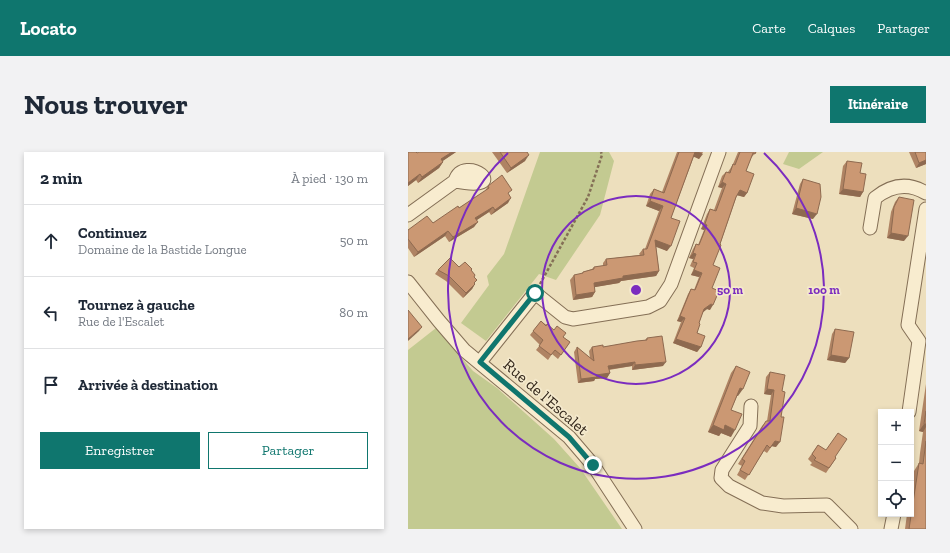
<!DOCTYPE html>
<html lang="fr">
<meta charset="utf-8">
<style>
:root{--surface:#fff;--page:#f2f2f3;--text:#1f2937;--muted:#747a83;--line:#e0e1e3;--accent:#0f766e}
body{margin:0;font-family:"Zilla Slab",serif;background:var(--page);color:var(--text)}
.controls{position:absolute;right:12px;bottom:12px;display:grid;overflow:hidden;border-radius:0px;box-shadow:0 2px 6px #0003}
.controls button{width:36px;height:36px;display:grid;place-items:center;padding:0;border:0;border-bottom:1px solid var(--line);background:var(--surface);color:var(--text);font:20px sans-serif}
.stop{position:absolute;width:12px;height:12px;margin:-9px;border:3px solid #0f766e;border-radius:50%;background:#fff}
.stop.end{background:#0f766e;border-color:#fff;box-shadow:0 1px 4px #0008}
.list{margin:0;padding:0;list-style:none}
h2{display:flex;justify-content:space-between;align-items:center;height:52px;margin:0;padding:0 16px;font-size:17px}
h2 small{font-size:13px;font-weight:400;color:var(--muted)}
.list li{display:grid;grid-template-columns:26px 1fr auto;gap:12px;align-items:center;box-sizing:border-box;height:72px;padding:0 16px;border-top:1px solid var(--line)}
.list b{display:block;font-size:15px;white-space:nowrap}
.list p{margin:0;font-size:13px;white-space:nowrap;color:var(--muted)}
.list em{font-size:13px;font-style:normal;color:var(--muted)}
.actions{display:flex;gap:8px;padding:12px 16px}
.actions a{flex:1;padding:9px 0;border:1px solid var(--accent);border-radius:0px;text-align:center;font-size:14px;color:var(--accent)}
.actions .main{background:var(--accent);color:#fff}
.icon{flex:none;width:22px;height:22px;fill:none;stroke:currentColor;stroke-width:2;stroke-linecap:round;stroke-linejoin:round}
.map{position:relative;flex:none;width:518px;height:377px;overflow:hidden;border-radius:0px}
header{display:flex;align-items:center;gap:24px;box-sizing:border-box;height:56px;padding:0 20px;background:var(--accent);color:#fff}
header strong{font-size:19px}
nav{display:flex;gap:22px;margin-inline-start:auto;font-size:14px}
.intro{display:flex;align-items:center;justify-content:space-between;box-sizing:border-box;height:96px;padding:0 24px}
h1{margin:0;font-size:28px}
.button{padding:10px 18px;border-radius:0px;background:var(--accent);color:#fff;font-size:14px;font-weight:700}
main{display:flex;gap:24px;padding:0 24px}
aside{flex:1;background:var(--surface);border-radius:0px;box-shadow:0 2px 6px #0003}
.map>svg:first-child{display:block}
</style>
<header>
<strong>Locato</strong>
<nav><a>Carte</a><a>Calques</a><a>Partager</a></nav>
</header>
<div class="intro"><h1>Nous trouver</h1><a class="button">Itinéraire</a></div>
<main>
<aside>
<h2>2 min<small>À pied · 130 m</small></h2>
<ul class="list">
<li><svg class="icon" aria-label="ahead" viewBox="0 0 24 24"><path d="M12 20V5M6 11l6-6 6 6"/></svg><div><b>Continuez</b><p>Domaine de la Bastide Longue</p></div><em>50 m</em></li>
<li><svg class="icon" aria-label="left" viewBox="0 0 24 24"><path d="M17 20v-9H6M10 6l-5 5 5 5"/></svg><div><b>Tournez à gauche</b><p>Rue de l'Escalet</p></div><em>80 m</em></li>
<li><svg class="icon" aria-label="arrive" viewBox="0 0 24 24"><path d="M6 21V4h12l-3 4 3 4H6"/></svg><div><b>Arrivée à destination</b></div></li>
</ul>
<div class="actions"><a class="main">Enregistrer</a><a>Partager</a></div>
</aside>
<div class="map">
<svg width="518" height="377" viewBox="0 0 518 377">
<rect width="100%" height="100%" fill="#eddfbd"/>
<g fill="#c3ca91">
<polygon points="132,0 201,0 206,9 192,63 148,128 131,122 78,189 53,171 81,133 79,124 96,102"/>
<polygon points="381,0 415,0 391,17 375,12"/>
<polygon points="28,176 65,219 89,236 146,287 172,316 214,377 0,377 0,198"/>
</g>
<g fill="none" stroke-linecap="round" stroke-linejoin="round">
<g stroke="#846f56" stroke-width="15">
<g id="street">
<path d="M0,63l47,-34c9,-29 60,12 0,0"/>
<path d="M462,76l5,-30c16,-13 33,-16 51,-5"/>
<polyline points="0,130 31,169 56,198 161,285 185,313 227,377"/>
<polyline points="72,210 127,141 157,165 165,167 240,155 252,149 263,132 311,0"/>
<polyline points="343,254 342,274 314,318 313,326 321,334 354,351 375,354 419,353 443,377"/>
<polyline points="501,260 511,189 500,173 518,57"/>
<polyline points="483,377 486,362"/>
</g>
</g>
<polyline stroke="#846f56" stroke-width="2.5" stroke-dasharray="3 2" stroke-linecap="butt" points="132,132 180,45 194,3 193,0"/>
<use href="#street" stroke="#f8eccf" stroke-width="13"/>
</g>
<g fill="#af8363">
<polygon points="0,0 9,1 48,0 34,9 35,10 31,16 10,31 8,28 0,34"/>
<polygon points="84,0 119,0 117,9 99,21"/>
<polygon points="269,0 295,0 291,7 286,4 263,66 259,99 248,94 251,119 248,124 213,129 211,131 186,135 187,140 184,145 165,148 162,128 166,123 173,122 175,120 184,117 186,115 195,114 195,111 198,107 232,103 231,102 235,97 237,97 251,59 238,54 242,42 246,37 254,40"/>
<polygon points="330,0 348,0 343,6 338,19 339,41 336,45 329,43 305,113 302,158 299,157 295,160 291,171 289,181 293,195 289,200 265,191 273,170 269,169 280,142 283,137 286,138 291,125 283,123 286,116 282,114 285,107 281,106 285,97 288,92 290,93 296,78 293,77 299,62 302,57 306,58 314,36 310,35 314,24 318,20 320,20 322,17 325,12"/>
<polygon points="501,0 518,0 518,12 508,16"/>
<polygon points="439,9 452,21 455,40 452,45 431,42 435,14"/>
<polygon points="395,27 405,67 384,62 392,32"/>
<polygon points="80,34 101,43 100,51 83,63 81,60 69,68 66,75 41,90 37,84 6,105 0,96 0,78 25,71 51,56 77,39"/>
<polygon points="491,45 496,89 479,86 483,60 487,50"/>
<polygon points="51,115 64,117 63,119 67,123 66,125 67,132 64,137 55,146 38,129 27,122 30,118"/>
<polygon points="133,169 162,190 150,207 144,202 140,208 128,198 132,193 122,183"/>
<polygon points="427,177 441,206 437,211 419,208 424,182"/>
<polygon points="239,186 255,214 224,218 224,214 201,218 202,221 199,226 187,227 186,229 170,231 166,200 169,195 182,206 181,199 184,195 195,195 237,188"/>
<polygon points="328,214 330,244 329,244 323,258 323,285 313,281 311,284 300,280 323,221"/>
<polygon points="362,220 374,239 368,295 364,294 359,301 356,299 337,328 329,323 334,314 330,312 354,274 359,269 363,243 356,242 358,225"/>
<polygon points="518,232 518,377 497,377 499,362 503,362 503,336 506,319 511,311 512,301 515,280 511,279"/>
<polygon points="410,293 428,306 418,321 402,313 404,311 400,307"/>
</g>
<g fill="#8e6a50">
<polygon points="44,0 48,0 29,13 33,7"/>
<polygon points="287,0 291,0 295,2 291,7 284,4"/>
<polygon points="121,3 117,9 99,21 103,16"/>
<polygon points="518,8 518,12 508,16 511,11"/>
<polygon points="35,10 31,16 10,31 14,25"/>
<polygon points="12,22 8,28 0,34 0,31"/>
<polygon points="314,30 318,32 314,36 310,35"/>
<polygon points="435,37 455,40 452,45 431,42"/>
<polygon points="332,38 339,41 336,45 328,43"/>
<polygon points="103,46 100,51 83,63 87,58"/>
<polygon points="242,49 255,54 251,59 238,54"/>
<polygon points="85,55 81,60 64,71 67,66"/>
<polygon points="388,56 409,62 405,67 384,62"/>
<polygon points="70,70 66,75 41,90 45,85"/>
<polygon points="297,72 299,73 296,78 293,77"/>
<polygon points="40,79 37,84 6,105 10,100"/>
<polygon points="483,81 500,84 496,89 479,86"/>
<polygon points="247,88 263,94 259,99 243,93"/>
<polygon points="285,101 288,102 285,107 281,106"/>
<polygon points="286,118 294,121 291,125 283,123"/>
<polygon points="251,119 248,124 213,129 211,131 182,136 186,131 215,124"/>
<polygon points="67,132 64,137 55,146 58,141"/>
<polygon points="187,140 184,145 165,148 168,143"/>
<polygon points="303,152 305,153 302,158 299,157 293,162 296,157"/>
<polygon points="272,164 277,166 273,170 269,169"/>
<polygon points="14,175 11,179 0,189 0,187"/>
<polygon points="268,187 293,195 289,200 265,191"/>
<polygon points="423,203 441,206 437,211 419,208"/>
<polygon points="227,210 224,214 197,218 200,214"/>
<polygon points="258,210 255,214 224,218 227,213"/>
<polygon points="202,221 199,226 187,227 186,229 170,231 173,227 188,223"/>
<polygon points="332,236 335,237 330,244 327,243"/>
<polygon points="359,237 366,238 363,243 356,242"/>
<polygon points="516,272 518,272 518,275 515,280 511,279"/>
<polygon points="305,273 317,273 327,278 323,285 313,281 311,284 300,280"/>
<polygon points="367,289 372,290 368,295 363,294"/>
</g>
<g fill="#cb9873" stroke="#8e6a50">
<polygon points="0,0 8,0 9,1 11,0 44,0 33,7 35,10 14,25 12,22 0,31"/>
<polygon points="92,0 119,0 121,3 103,16"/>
<polygon points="271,0 287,0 263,66 272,69 263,94 247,88 251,119 215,124 215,126 186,131 187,140 168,143 166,123 175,121 175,120 186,117 186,115 199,113 198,107 236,103 235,97 239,97 255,54 242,49 246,37 256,41"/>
<polygon points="332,0 348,0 347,2 345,1 338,19 346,22 339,41 332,38 328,45 312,92 313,93 305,113 312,116 304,136 311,139 305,153 303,152 296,157 291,171 292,172 289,181 297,184 293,195 268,187 277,166 272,164 283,137 287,138 294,121 286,118 289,111 285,110 288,102 285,101 288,92 291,93 299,73 297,72 302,57 308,59 318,32 314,30 318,20 322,21 325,12 327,13"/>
<polygon points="507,0 518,0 518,8 511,11"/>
<polygon points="439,9 454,11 452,21 458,22 455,40 435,37"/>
<polygon points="94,23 104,38 100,41 103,46 87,58 85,55 67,66 70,70 45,85 40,79 10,100 0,87 0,78 19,64 25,71 50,54 51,56 81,36 80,34"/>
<polygon points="395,27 412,32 413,45 409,62 388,56"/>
<polygon points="491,45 506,48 500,84 483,81 486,55"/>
<polygon points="42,106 51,115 57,110 64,117 63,118 67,123 66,125 69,128 66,131 67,132 58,141 41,124 30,118"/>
<polygon points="0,158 14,175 0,187"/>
<polygon points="133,169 138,174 139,172 146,178 149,174 158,181 155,185 162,190 153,203 147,198 143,203 131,194 135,188 125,179"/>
<polygon points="427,177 446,180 441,206 423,203"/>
<polygon points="254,184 258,210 227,213 227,210 200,214 202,221 188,223 189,225 173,227 169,195 186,209 184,195 195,193 195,195 229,189 239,188 239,186"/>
<polygon points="328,214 342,220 335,237 332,236 323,258 334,262 327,278 317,273 316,278 305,273"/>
<polygon points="362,220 377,223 374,239 377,240 373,265 376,265 372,290 367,289 362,296 359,293 341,323 332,318 337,309 334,307 358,269 362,269 366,238 359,237"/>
<polygon points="518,259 518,272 516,272"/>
<polygon points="430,281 439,287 427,305 428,306 421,316 406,308 408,306 404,302 410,293 418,298"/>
<polygon points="518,289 518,377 501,377 511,311 515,312"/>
</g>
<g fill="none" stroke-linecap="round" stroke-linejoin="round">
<polyline stroke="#0f766e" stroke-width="5" points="127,141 72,210 161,285 185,313"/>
</g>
<g fill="none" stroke="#7b2cbf" stroke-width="2">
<circle cx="228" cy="138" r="94"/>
<path d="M356 1A188 188 0 1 1 100 1"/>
</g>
<g text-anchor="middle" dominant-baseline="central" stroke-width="3.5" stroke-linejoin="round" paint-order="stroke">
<g font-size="16" fill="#33271b" stroke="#f4e9cc">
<text transform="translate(138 245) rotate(41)">Rue de l'Escalet</text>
</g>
</g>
<circle cx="228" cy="138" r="6" fill="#7b2cbf" stroke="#f4e9cc" stroke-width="2"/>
<g font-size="12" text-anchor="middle" font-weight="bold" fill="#7b2cbf" stroke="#f4e9cc" stroke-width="3.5" stroke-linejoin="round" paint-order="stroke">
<text x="322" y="142">50 m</text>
<text x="416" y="142">100 m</text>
</g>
</svg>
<div class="controls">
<button>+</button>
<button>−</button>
<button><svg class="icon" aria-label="locate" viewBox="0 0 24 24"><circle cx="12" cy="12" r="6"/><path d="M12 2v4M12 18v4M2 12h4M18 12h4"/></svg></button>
</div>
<div class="stop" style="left:127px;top:141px"></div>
<div class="stop end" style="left:185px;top:313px"></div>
</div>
</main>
